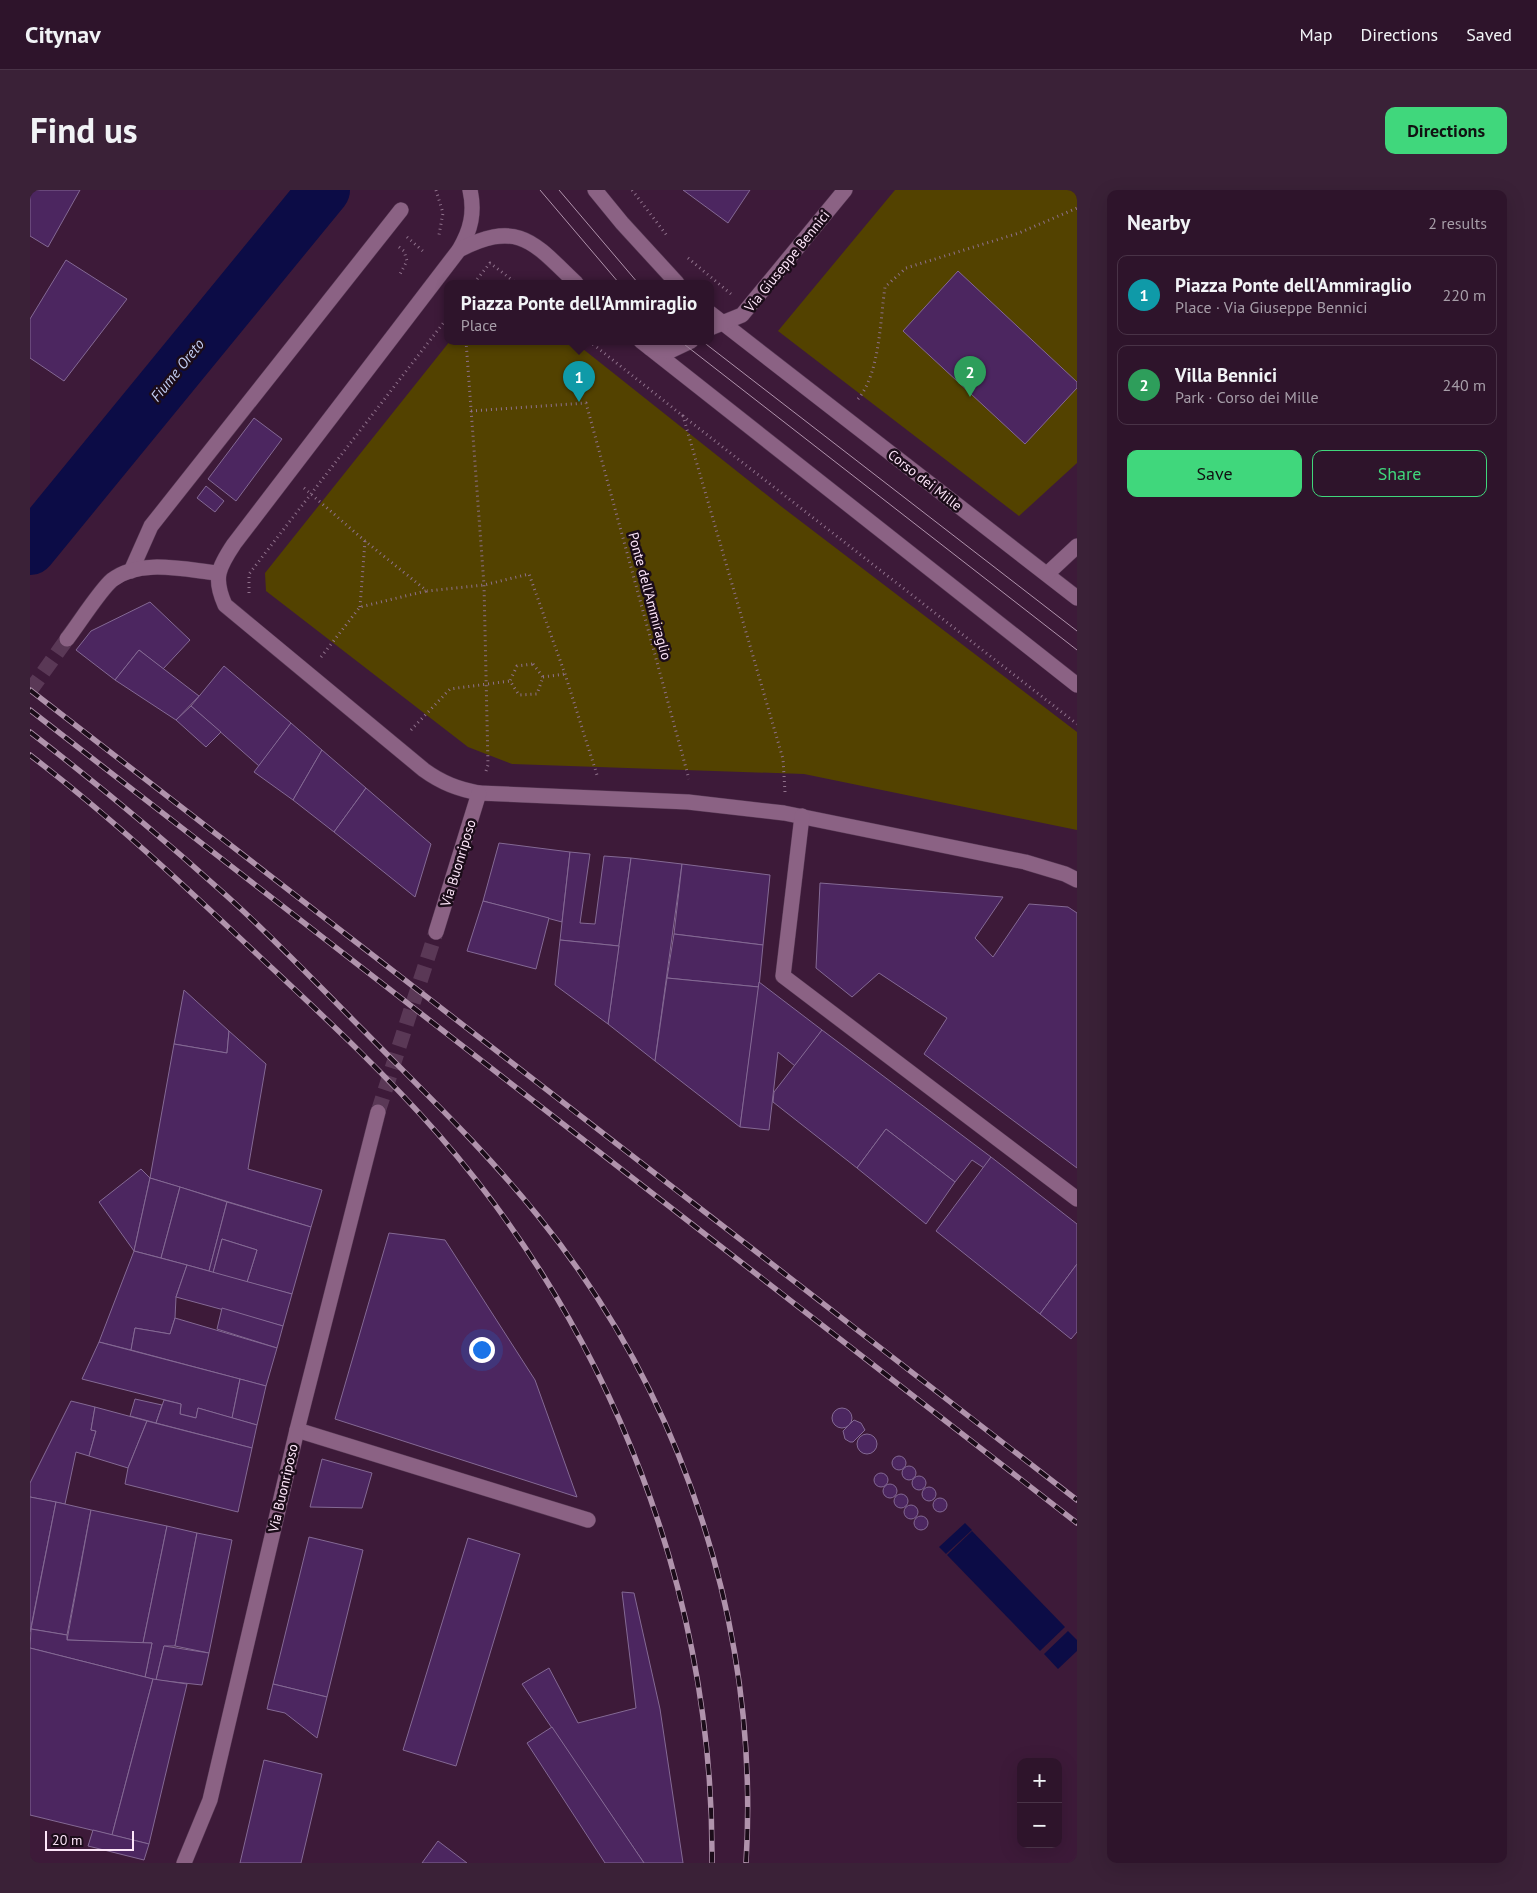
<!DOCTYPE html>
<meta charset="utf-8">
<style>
:root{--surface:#2e142b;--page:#3a2137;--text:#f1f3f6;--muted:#a79ea9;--line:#493347;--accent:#40d77c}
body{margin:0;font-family:"PT Sans",sans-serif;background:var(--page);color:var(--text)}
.controls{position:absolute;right:15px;bottom:15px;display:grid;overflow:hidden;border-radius:10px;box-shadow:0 5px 20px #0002}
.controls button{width:45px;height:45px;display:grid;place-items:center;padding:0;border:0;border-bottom:1px solid var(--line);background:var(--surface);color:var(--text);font:25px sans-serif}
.scale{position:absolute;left:15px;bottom:12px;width:89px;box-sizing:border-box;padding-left:5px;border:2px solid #fde5f9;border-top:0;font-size:14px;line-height:18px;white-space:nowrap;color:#fde5f9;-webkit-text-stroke:4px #1b0c19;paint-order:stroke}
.you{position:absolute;left:451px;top:1159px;width:18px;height:18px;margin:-12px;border:4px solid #fff;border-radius:50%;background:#1a73e8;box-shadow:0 0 0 8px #1a73e833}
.badge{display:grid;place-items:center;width:32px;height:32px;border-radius:50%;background:var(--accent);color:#fff;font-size:16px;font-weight:700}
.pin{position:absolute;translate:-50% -41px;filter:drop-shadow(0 1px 2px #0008)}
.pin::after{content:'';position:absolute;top:26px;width:18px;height:15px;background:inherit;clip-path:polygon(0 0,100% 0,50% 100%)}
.popup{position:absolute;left:414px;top:90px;width:270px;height:65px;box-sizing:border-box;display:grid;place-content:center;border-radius:10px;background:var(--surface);filter:drop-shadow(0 1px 4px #0005);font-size:16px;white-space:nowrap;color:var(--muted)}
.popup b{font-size:19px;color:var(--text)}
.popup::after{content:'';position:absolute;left:50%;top:100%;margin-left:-10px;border:10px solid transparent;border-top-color:var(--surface)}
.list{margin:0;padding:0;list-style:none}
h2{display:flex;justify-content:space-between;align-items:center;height:65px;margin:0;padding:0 20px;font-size:21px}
h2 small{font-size:16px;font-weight:400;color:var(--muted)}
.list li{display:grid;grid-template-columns:32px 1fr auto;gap:15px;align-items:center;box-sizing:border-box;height:80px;margin:0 10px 10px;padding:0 10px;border:1px solid var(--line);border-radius:10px}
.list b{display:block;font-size:19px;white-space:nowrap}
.list p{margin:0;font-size:16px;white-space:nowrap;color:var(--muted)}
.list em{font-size:16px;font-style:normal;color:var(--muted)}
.actions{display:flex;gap:10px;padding:15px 20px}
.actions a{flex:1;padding:11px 0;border:1px solid var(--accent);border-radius:10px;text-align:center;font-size:18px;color:var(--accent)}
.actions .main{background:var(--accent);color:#111}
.map{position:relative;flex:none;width:1047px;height:1673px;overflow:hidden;border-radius:10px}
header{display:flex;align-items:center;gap:30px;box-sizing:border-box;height:70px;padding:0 25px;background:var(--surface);border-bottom:1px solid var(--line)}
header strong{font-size:24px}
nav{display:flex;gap:28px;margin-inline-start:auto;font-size:18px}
.intro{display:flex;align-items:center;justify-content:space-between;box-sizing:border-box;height:120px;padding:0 30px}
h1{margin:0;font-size:35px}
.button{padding:12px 22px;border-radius:10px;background:var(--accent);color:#111;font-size:18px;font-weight:700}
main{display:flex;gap:30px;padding:0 30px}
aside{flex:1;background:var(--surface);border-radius:10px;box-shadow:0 5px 20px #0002}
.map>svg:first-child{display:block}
</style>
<header>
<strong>Citynav</strong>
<nav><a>Map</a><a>Directions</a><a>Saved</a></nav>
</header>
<div class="intro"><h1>Find us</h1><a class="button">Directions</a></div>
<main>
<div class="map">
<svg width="1047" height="1673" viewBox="0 0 1047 1673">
<rect width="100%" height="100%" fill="#3d1a39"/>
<g fill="#534200">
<polygon points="865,0 1047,0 1047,273 989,326 748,141"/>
<polygon points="420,151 543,151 752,317 1047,542 1047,640 774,584 482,574 438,557 236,401 235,383"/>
</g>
<g fill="#0c0c46">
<polygon points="935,1333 942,1340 916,1364 909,1357"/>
<polygon points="942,1341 1035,1437 1010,1461 917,1365"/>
<polygon points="1038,1441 1047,1450 1047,1461 1028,1479 1014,1464"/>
</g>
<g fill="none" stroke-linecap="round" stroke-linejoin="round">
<polyline stroke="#0c0c46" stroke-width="52" points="0,359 294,0"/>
</g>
<g fill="#4c2660" stroke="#846994">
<polygon points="0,0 50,0 18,57 0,46"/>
<polygon points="653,0 720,0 698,33"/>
<polygon points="36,70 97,109 34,191 0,168 0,129"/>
<polygon points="928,81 1047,192 1047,198 995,254 873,141"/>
<polygon points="224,228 252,249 206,311 178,289"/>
<polygon points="176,296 194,311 185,322 167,308"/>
<polygon points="120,412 160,450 133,479 109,460 85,490 46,460 61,441"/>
<polygon points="109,460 169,506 146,530 85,490"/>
<polygon points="194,476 261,533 229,576 161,516"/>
<polygon points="161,516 191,542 176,557 146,530"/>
<polygon points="261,533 292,560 263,610 224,582"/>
<polygon points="292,560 336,598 304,642 263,610"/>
<polygon points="336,598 401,654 385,707 304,642"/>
<polygon points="469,653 540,662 532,732 453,711"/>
<polygon points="540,662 560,664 550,733 565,734 574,666 601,668 589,756 530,750"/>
<polygon points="601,668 652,674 625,871 578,834"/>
<polygon points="652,674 740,685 733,755 644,744"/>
<polygon points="790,693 973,707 945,748 963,767 999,714 1038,717 1047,723 1047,978 894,864 917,828 849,783 822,807 786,778"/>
<polygon points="453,711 519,728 506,779 437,761"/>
<polygon points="644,744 733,755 729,797 637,788"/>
<polygon points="530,750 589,756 578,834 525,795"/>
<polygon points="637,788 729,797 710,937 625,871"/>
<polygon points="729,792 792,840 765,876 748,862 739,940 710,937"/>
<polygon points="154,800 199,841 197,863 144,854"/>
<polygon points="792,840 961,967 954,978 942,970 925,992 856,939 827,978 743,912 744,902"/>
<polygon points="199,841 236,874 218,979 292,1000 281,1037 120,988 144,854 197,863"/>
<polygon points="856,939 925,992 896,1034 827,978"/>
<polygon points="961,967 1047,1034 1047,1074 1010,1124 906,1041"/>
<polygon points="111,979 120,988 104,1061 69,1012"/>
<polygon points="120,988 150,997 131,1068 104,1061"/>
<polygon points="150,997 197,1012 179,1081 131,1068"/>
<polygon points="197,1012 281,1037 262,1104 217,1092 227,1060 192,1049 183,1083 179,1081"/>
<polygon points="359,1043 415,1050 505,1190 547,1307 305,1229"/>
<polygon points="192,1049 227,1060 217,1092 183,1083"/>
<polygon points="104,1061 157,1075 146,1107 145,1128 140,1144 105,1138 101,1160 69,1152"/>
<polygon points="1047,1074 1047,1142 1041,1149 1010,1124"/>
<polygon points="157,1075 262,1104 253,1136 146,1107"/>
<polygon points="192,1118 253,1136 247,1158 187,1139"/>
<polygon points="145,1128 247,1158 236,1196 101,1160 105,1138 140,1144"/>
<polygon points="69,1152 210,1189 202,1228 168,1218 166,1228 150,1224 151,1214 52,1189"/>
<polygon points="210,1189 236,1196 227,1235 202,1228"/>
<polygon points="105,1209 132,1215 126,1233 100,1226"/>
<polygon points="134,1210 151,1214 150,1224 166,1228 168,1218 227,1235 222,1258 126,1233"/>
<polygon points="41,1211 65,1217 61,1240 66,1241 59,1266 46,1262 35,1314 0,1307 0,1293"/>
<polygon points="65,1217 117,1231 98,1278 59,1266 66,1241 61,1240"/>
<circle cx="812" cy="1228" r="10"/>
<polygon points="824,1230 831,1233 835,1240 823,1252 820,1252 815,1249 813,1241"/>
<polygon points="117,1231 222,1258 208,1322 95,1294 98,1278"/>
<circle cx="837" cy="1254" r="10"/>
<circle cx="869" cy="1273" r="7"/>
<polygon points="292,1269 342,1283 332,1318 280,1317"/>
<circle cx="879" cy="1283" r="7"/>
<circle cx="851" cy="1290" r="7"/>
<circle cx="889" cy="1293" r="7"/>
<circle cx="860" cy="1301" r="7"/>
<circle cx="899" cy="1304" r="7"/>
<circle cx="871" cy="1311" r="7"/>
<polygon points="0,1307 26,1312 0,1442"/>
<circle cx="910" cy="1315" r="7"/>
<polygon points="26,1312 61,1320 37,1445 1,1439"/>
<circle cx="881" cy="1322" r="7"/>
<polygon points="61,1320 137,1336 113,1453 37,1450"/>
<circle cx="891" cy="1333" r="7"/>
<polygon points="137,1336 167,1343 145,1456 134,1456 126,1490 115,1487 122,1453 113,1453"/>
<polygon points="167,1343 202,1350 179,1463 145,1456"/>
<polygon points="279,1347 333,1360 297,1507 243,1494"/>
<polygon points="438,1348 490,1364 426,1576 373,1560"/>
<polygon points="592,1402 604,1403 630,1519 653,1673 614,1673 492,1494 519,1478 548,1533 606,1518"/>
<polygon points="1,1439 37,1445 37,1450 122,1453 115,1487 0,1458"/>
<polygon points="134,1456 179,1463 172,1495 126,1490"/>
<polygon points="0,1458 123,1489 82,1645 0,1625"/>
<polygon points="123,1489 157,1494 119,1654 82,1645"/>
<polygon points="243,1494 297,1507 287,1548 255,1523 237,1519"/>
<polygon points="522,1537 614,1673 575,1673 497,1553"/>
<polygon points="234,1570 292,1584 271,1673 210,1673"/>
<polygon points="63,1640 119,1654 114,1670 58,1656"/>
<polygon points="408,1651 437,1673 392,1673"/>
</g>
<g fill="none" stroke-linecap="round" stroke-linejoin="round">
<g stroke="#5a3856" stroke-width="15" stroke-dasharray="15 8" stroke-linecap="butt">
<polyline points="0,501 37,449"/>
<polyline points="348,922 406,742"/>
</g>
<g stroke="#573954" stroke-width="16">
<g id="minor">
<polyline points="565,0 592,33 647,93"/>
<path d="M429,60c12,-20 16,-38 11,-60"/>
<path d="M546,93c-42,-40 -57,-64 -117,-33l-225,294c-16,24 -21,34 -9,61l199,165c18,13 34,19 55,23l209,9 96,11 241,49 40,12 12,6"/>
<polyline points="680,123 1047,408"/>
<polyline points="680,138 712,125 815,0"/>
<polyline points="611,151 1047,495"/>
<polyline points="620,158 640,161 661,151"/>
<polyline points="101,381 121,336 371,20"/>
<polyline points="1017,384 1047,356"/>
<path d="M37,449c11,-14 33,-49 45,-59 28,-22 74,-10 106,-7"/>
<polyline points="772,626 753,786 1047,1009"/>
<polyline points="406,742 449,603"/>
<polyline points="267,1240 558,1330"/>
<polyline points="154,1673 180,1610 267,1240 348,922"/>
</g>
</g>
<g stroke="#8f718b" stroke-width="3" stroke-dasharray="1 4" stroke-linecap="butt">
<polyline points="406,0 413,23 409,45"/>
<polyline points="602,0 638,47"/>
<polyline points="377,47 395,63"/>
<polyline points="369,57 374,61 377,71 369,86"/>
<polyline points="658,68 701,104"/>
<polyline points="444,93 460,73 486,93"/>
<polyline points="436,151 454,395 458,575 456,581"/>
<polyline points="559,151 653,226"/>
<path d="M828,209c22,-26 22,-78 27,-112l21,-19 113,-35 58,-25"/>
<polyline points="441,221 556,213 659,589"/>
<polyline points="274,298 335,351 397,401 454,395 499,384 535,484 567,585"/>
<polyline points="219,403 219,384 418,127"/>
<polyline points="330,417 335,351"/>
<polyline points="291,467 330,417 396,401"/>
<polygon points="503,474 513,487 507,504 489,505 480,491 487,476"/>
<polyline points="513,487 535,484"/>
<polyline points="381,540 420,499 480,491"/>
<polyline points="755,602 753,569 653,226 1047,534"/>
</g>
<use href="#minor" stroke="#8b6284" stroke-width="15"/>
<g stroke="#b093ac" stroke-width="1">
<polyline points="510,0 589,93"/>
<polyline points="529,0 608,93"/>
<polyline points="650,151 1047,460"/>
<polyline points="672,151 1047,441"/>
</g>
<g stroke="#b093ac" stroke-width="5.5">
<g id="rail">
<polyline points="0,500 1047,1310"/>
<polyline points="0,520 1047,1333"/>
<path d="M0,542c65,50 129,103 189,157 51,45 98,95 146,143 59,60 120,118 173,184 146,180 222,415 208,647"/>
<path d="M0,565c81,62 156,132 230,202 61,57 123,114 178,177 175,200 276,463 274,729"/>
</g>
</g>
<use href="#rail" stroke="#1b0c19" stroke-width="4" stroke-dasharray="11" stroke-linecap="butt"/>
</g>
<g text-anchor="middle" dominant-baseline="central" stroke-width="5" stroke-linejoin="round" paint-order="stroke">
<g font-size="14" fill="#fde5f9" stroke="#1b0c19">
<text transform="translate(757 71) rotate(-51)">Via Giuseppe Bennici</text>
<text transform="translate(895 290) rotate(38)">Corso dei Mille</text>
<text transform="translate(620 406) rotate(75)">Ponte dell'Ammiraglio</text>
<text transform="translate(428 673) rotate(-73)">Via Buonriposo</text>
<text transform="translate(253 1298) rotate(-77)">Via Buonriposo</text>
</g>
<g font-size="15" font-style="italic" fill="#c2cdf2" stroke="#1b0c19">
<text transform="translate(147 180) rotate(-51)">Fiume Oreto</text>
</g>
</g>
</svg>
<div class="controls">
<button>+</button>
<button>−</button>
</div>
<div class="scale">20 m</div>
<div class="you"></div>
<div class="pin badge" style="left:549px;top:212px;background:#0f9aa8">1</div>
<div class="popup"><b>Piazza Ponte dell'Ammiraglio</b>Place</div>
<div class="pin badge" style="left:940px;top:207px;background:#2e9e5b">2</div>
</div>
<aside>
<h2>Nearby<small>2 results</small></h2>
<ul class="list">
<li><span class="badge" style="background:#0f9aa8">1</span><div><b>Piazza Ponte dell'Ammiraglio</b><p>Place · Via Giuseppe Bennici</p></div><em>220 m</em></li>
<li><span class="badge" style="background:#2e9e5b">2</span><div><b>Villa Bennici</b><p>Park · Corso dei Mille</p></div><em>240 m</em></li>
</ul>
<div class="actions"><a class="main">Save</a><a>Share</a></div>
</aside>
</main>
